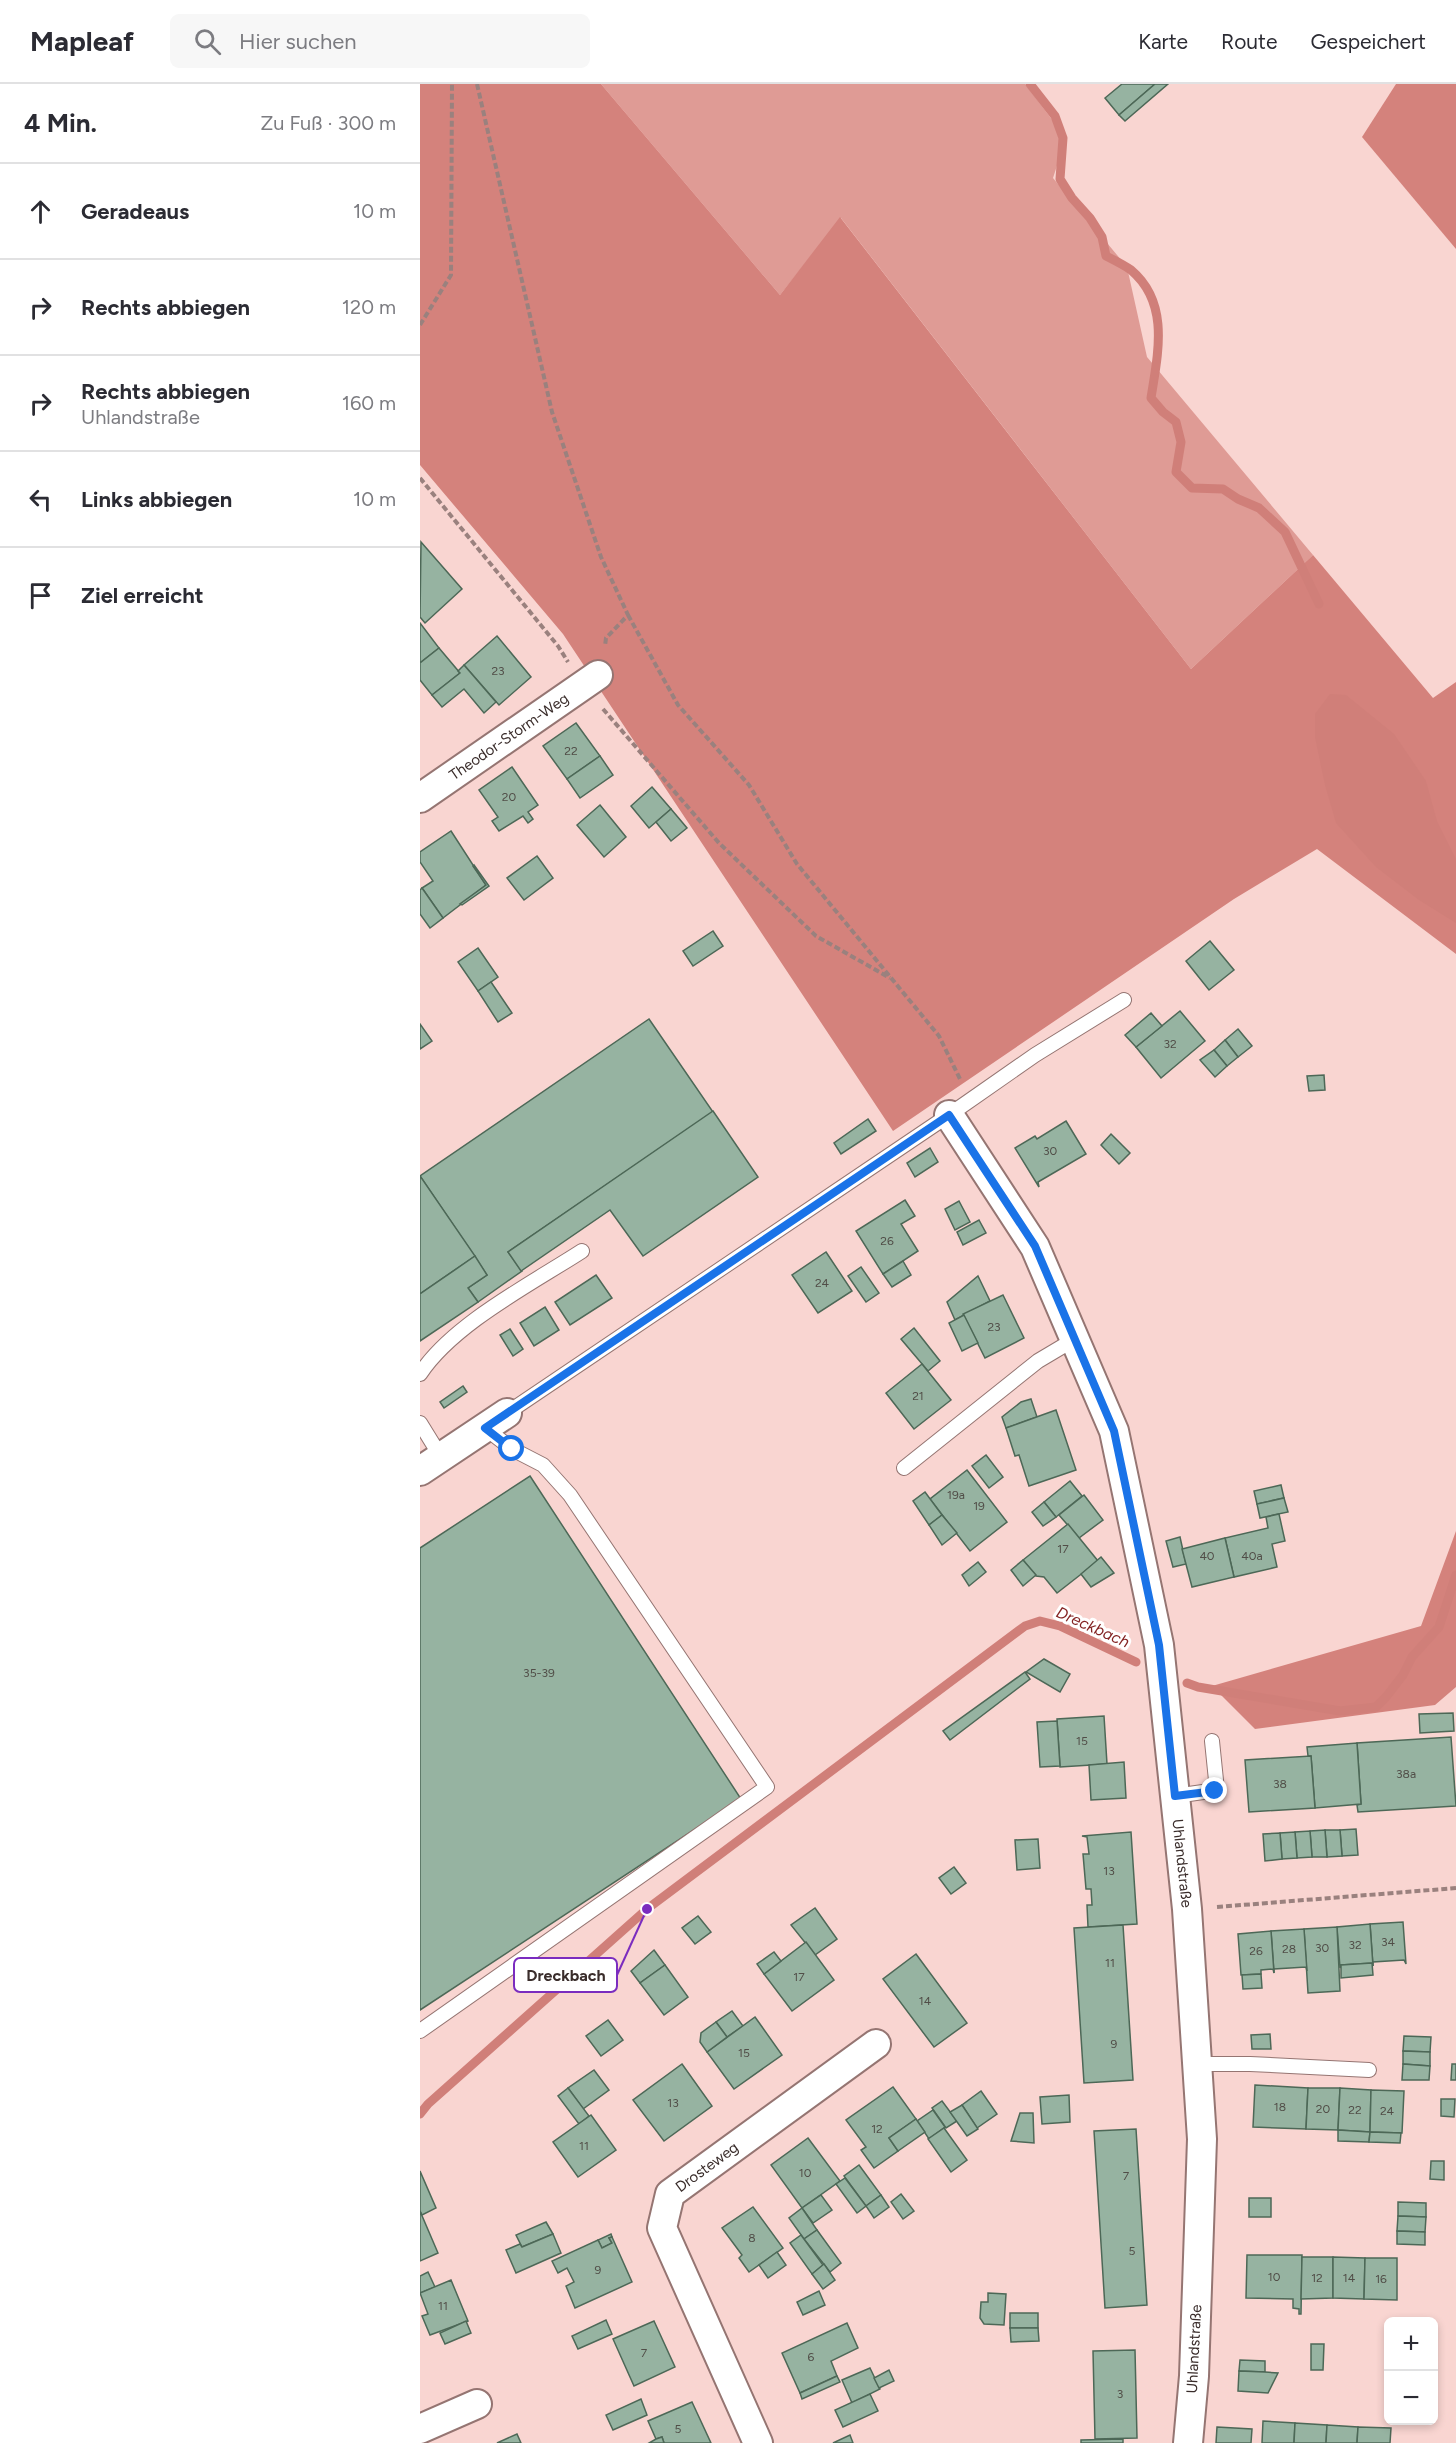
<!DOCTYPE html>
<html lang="de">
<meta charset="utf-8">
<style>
:root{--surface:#fff;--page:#f7f7f7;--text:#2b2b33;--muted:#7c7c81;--line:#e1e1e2}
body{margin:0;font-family:Figtree,sans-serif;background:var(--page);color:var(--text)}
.controls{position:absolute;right:18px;bottom:18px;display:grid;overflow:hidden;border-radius:9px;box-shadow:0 3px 9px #0003}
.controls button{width:54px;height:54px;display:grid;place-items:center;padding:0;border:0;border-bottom:2px solid var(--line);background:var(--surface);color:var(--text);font:30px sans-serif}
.stop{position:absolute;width:18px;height:18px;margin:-14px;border:4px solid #1a73e8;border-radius:50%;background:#fff}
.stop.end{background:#1a73e8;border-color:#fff;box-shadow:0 2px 6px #0008}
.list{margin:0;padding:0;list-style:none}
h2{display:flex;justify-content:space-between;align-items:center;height:78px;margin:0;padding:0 24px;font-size:26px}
h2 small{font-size:20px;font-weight:400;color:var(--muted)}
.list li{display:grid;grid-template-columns:39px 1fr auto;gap:18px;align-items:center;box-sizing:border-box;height:96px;padding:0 24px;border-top:2px solid var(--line)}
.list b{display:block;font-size:22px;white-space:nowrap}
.list p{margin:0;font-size:20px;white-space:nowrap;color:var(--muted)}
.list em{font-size:20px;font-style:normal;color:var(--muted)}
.icon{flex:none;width:33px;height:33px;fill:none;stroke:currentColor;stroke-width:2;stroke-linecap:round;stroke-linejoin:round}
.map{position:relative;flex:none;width:1036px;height:2359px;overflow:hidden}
header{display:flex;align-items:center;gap:36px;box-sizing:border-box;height:84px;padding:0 30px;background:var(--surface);border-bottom:2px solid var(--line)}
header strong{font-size:28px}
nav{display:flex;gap:33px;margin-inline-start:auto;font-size:21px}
.search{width:420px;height:54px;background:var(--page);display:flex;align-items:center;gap:15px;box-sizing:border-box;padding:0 21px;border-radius:9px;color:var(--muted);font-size:22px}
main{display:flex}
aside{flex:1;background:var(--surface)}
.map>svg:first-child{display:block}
</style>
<header>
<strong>Mapleaf</strong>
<div class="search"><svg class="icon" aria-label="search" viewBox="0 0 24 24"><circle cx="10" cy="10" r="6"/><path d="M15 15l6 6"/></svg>Hier suchen</div>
<nav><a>Karte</a><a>Route</a><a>Gespeichert</a></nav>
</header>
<main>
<aside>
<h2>4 Min.<small>Zu Fuß · 300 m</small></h2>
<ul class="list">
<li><svg class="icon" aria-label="ahead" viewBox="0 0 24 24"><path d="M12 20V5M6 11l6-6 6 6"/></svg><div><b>Geradeaus</b></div><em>10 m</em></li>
<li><svg class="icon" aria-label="right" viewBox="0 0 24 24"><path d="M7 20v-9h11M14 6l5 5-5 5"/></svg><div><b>Rechts abbiegen</b></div><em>120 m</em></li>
<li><svg class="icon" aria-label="right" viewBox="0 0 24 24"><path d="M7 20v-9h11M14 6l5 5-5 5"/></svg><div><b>Rechts abbiegen</b><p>Uhlandstraße</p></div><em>160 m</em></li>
<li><svg class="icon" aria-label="left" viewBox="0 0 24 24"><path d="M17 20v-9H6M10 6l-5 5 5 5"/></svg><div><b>Links abbiegen</b></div><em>10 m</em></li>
<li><svg class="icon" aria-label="arrive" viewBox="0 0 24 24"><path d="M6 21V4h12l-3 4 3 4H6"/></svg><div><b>Ziel erreicht</b></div></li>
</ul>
</aside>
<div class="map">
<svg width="1036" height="2359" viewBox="0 0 1036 2359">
<rect width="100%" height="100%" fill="#f9d5d1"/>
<polygon fill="#df9b95" points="181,0 605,0 646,54 633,94 707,183 727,273 893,471 771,585 421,134 360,211"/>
<g fill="#d4827c">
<polygon points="0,0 181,0 360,211 420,133 771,585 893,471 1013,614 1036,598 1036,870 897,765 814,815 473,1047 143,550 0,381"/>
<polygon points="976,0 1036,0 1036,165 942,53"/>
<polygon points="1036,1447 1036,1603 1015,1621 835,1645 792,1602 1001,1542"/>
</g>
<polygon fill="#d07f79" points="910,610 926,611 974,650 1006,697 1017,737 1036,775 1036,839 999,816 956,783 916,739 905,701 895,653 895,630"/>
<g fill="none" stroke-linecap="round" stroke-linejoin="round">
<g stroke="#d07f79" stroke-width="9">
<path d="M610,0l25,32 8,22 -3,41 12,19 18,20 12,19 4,19c8,4 18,9 25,14 39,33 27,83 20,128l12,14 13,10 5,20 -5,30 16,16 31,1 15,10 21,9 26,24 34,72"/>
<polyline points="767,1599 778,1603 920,1627 956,1623 966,1613 983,1591 992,1573 1019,1543 1036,1491"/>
<polyline points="0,2030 8,2020 227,1825 605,1542 620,1537 640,1542 716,1578"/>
</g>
</g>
<g fill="#96b3a1" stroke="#4d6857" stroke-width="1.5">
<polygon points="702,0 735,0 699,31 685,14"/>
<polygon points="735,0 748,0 705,37 699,31"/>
<polygon points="1,458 42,505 5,539 0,533"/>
<polygon points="0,539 19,564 0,579"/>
<polygon points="77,552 111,593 79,621 44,581"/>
<polygon points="19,564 40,589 12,611 0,596 0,579"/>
<polygon points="44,581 76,618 64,629 44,605 22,623 12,611 40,589 38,587"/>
<polygon points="156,639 180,672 147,695 123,662"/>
<polygon points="180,672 193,691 160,714 147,695"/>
<polygon points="92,683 118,721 108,728 113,735 108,739 103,732 79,747 72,737 78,733 59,706"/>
<polygon points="232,703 251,725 229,744 211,722"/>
<polygon points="180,721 206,753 184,773 157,741"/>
<polygon points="251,725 267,744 251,757 236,738"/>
<polygon points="31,747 66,801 23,834 2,804 13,797 0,778 0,768"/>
<polygon points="117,772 133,794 104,816 87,794"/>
<polygon points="54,781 69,802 42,821 40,820 66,801 53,782"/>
<polygon points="2,804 23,834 10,844 0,830 0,806"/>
<polygon points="293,847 303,862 273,882 263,867"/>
<polygon points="790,857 814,886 789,906 766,877"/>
<polygon points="58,864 78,893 58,907 38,878"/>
<polygon points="71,898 92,929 78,938 58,907"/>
<polygon points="760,927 785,957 741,994 716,963"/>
<polygon points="731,929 742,942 716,963 705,951"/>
<polygon points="229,935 293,1028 88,1168 102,1187 58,1218 48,1204 67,1191 0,1092"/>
<polygon points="0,940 12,957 0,965"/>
<polygon points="818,945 832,962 818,973 805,956"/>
<polygon points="805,956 818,973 807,982 794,966"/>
<polygon points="794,966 807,982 795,993 780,976"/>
<polygon points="904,991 905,1006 889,1007 887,992"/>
<polygon points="293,1027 338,1093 223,1172 190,1126 101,1187 88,1168"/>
<polygon points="448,1035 456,1047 421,1070 414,1059"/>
<polygon points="646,1037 666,1070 618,1098 619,1103 595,1064 615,1052 617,1055"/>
<polygon points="691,1050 710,1069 699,1080 681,1061"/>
<polygon points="510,1064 518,1078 495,1093 487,1079"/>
<polygon points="0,1092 55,1172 0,1210"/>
<polygon points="485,1116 495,1132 481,1140 498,1167 463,1190 436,1147"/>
<polygon points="539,1117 550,1138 535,1146 525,1125"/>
<polygon points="559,1136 566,1149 543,1161 537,1148"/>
<polygon points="406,1168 432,1207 398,1229 372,1191"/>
<polygon points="55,1172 67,1191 48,1204 58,1218 0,1257 0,1210"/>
<polygon points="483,1177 491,1191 472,1203 463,1190"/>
<polygon points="441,1183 459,1209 446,1218 428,1192"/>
<polygon points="176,1191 192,1214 150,1241 135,1218"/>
<polygon points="558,1192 570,1217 535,1236 527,1218"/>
<polygon points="583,1211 604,1254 565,1274 543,1230"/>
<polygon points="125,1223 139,1246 114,1262 100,1239"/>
<polygon points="544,1231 558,1259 542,1267 529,1239"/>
<polygon points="494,1244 520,1277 508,1287 481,1255"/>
<polygon points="90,1245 103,1265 93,1272 80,1251"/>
<polygon points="502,1280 531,1316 494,1345 466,1309"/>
<polygon points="43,1302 47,1308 24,1324 20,1318"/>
<polygon points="611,1315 617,1333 586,1344 582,1333 601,1318"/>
<polygon points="636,1326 656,1386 609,1402 599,1371 595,1372 586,1344"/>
<polygon points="566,1371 583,1393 569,1404 552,1382"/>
<polygon points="547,1386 587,1438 550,1467 510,1415"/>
<polygon points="110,1392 321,1715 0,1926 0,1464"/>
<polygon points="650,1397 662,1412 636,1433 624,1418"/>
<polygon points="861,1401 864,1414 837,1420 834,1407"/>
<polygon points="505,1408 522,1431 509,1441 493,1417"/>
<polygon points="664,1411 683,1436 659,1454 639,1431"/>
<polygon points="864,1414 868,1428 840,1434 837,1420"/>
<polygon points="624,1418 636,1433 623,1442 612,1428"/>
<polygon points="859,1430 865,1457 852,1460 857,1483 814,1493 805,1454 848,1444 846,1433"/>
<polygon points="522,1431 537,1449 522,1461 509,1441"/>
<polygon points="648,1440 678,1477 637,1509 624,1493 616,1492 603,1476"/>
<polygon points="760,1453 766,1480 753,1483 746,1457"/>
<polygon points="805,1454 814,1493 772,1503 762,1465"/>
<polygon points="681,1473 694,1489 671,1503 661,1490"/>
<polygon points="603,1476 616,1491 603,1502 591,1486"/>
<polygon points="558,1478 566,1488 549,1502 542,1491"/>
<polygon points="624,1575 650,1590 640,1608 606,1588"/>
<polygon points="605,1588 610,1595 530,1656 523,1647"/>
<polygon points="1033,1629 1034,1647 1000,1649 999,1630"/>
<polygon points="684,1632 687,1680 640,1683 637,1635"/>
<polygon points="637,1637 640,1682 620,1683 617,1638"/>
<polygon points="1031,1653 1036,1722 938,1728 937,1721 941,1720 937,1659"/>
<polygon points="937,1659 941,1720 895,1724 891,1672 888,1672 887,1663"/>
<polygon points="891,1672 895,1724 829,1728 825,1676"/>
<polygon points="704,1678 706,1714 671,1716 669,1681"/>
<polygon points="936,1745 938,1771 922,1772 920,1746"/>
<polygon points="905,1746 920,1746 922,1772 907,1773"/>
<polygon points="905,1746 907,1773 892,1773 890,1747"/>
<polygon points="890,1747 892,1773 877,1774 875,1748"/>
<polygon points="711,1748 717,1840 668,1843 667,1821 672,1821 671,1805 666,1805 663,1770 669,1770 667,1753 662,1752"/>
<polygon points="875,1748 877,1774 862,1775 860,1749"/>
<polygon points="860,1749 862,1775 845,1777 843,1750"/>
<polygon points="618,1755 620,1784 597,1786 595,1756"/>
<polygon points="534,1783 546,1799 531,1810 519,1794"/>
<polygon points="395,1824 417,1855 395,1871 371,1841"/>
<polygon points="278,1832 291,1848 275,1860 262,1844"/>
<polygon points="983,1838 986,1880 984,1876 953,1878 953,1882 950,1840"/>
<polygon points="950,1840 953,1882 952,1879 921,1881 920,1884 917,1843"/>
<polygon points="703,1841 713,1996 664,1999 654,1844"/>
<polygon points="917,1843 920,1907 888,1909 884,1845"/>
<polygon points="884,1845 887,1887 886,1883 854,1885 854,1889 851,1847"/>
<polygon points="851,1847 854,1889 853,1885 841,1886 841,1890 821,1891 818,1850"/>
<polygon points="386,1858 414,1896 372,1927 344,1890"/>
<polygon points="234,1866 245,1881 220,1899 211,1887"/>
<polygon points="354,1868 361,1877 344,1890 337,1880"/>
<polygon points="496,1870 547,1939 514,1963 463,1895"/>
<polygon points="952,1879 953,1891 921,1894 921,1881"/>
<polygon points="245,1881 268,1913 244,1931 220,1899"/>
<polygon points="841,1890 842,1904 823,1905 822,1891"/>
<polygon points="312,1927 323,1942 307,1953 296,1938"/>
<polygon points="335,1933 362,1971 314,2005 287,1968"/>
<polygon points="188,1936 203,1956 181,1972 166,1952"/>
<polygon points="296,1938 307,1953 287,1968 280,1958 281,1949"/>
<polygon points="850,1950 851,1965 832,1965 831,1951"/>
<polygon points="984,1952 1011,1953 1010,1968 983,1967"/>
<polygon points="983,1967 1010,1968 1010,1982 983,1980"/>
<polygon points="262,1980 292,2022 244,2057 213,2016"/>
<polygon points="983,1980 1010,1982 1009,1996 982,1996"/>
<polygon points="1032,1980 1036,1980 1036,1996 1031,1996"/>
<polygon points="174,1986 189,2006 163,2025 148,2004"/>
<polygon points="835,2001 888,2004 886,2045 833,2043"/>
<polygon points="473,2003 496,2035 469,2054 478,2067 454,2084 441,2066 446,2063 426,2036"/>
<polygon points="148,2004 169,2032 159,2040 138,2012"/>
<polygon points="888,2004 920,2004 918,2046 886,2045"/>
<polygon points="920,2004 951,2006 950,2048 918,2046"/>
<polygon points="951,2006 984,2007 982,2049 950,2048"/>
<polygon points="561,2007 577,2030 557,2044 542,2021"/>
<polygon points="649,2011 650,2038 622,2040 620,2013"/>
<polygon points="1021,2015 1035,2015 1034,2033 1021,2032"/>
<polygon points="522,2017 537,2037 526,2044 512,2024"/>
<polygon points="542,2021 558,2045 547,2052 530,2028"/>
<polygon points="513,2026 525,2043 509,2055 497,2037"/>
<polygon points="600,2029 613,2029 614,2059 591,2057"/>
<polygon points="171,2031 196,2066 158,2093 133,2058"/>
<polygon points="496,2035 505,2048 478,2067 469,2054"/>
<polygon points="524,2044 547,2076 531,2088 508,2055"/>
<polygon points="716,2045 727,2221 685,2224 674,2047"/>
<polygon points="918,2046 950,2048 949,2058 918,2057"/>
<polygon points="950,2048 981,2049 980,2059 949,2058"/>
<polygon points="388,2054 420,2097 382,2124 351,2081"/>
<polygon points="1011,2077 1024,2077 1024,2096 1010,2095"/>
<polygon points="439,2081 461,2111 446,2122 424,2092"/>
<polygon points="0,2087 16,2124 2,2131 0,2127"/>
<polygon points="425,2094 446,2122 437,2129 416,2100"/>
<polygon points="481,2110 494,2127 483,2135 471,2118"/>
<polygon points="401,2111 412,2126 393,2139 382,2124"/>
<polygon points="461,2111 469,2123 454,2134 446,2122"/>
<rect x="829" y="2114" width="22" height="19"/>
<polygon points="978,2118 1006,2119 1006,2133 978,2132"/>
<polygon points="333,2123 363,2164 329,2188 319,2174 322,2171 302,2144"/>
<polygon points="382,2124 397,2146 384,2155 369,2134"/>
<polygon points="0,2127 18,2169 0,2177"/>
<polygon points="978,2132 1006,2133 1005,2148 977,2147"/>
<polygon points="126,2138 133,2150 102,2163 96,2151"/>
<polygon points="397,2146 421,2179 410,2188 384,2155"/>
<polygon points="977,2147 1005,2148 1005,2161 977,2160"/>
<polygon points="133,2150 141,2169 96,2189 86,2166 100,2160 102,2163"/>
<polygon points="191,2150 192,2153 189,2154 192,2159 182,2164 178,2156"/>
<polygon points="381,2151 403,2181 392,2190 370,2159"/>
<polygon points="192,2153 212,2198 155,2224 146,2202 154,2198 147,2184 138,2189 132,2177 178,2156 182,2164 192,2159 189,2154"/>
<polygon points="357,2168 366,2181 348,2194 339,2181"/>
<polygon points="827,2171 882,2171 881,2230 879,2230 879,2225 873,2224 873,2215 826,2214"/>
<polygon points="882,2173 913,2173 913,2214 881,2215"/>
<polygon points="913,2173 945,2174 944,2215 913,2214"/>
<polygon points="945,2174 977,2174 977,2216 944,2215"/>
<polygon points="404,2180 415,2196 403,2205 392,2190"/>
<polygon points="8,2188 15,2203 0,2209 0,2192"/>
<polygon points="31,2196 48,2237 10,2251 2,2232 8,2230 0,2209"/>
<polygon points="399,2207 405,2221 383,2231 377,2218"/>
<polygon points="568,2209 586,2210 584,2241 564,2240 560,2234 561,2218 568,2218"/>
<rect x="590" y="2229" width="28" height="15"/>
<polygon points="186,2236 192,2250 158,2265 152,2252"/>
<polygon points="46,2237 51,2249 25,2260 20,2249"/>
<polygon points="234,2237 255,2283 214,2302 193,2255"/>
<polygon points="427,2239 438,2264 411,2277 417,2292 380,2309 362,2269"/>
<polygon points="590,2244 618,2244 619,2257 591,2258"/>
<polygon points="891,2260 904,2260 903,2286 891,2286"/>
<polygon points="715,2266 717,2354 675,2355 673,2267"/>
<polygon points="820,2276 845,2277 845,2288 819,2287"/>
<polygon points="450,2284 460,2305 432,2319 422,2296"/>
<polygon points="469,2286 474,2297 459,2304 454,2294"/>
<polygon points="819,2287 845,2288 858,2289 848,2309 818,2307"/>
<polygon points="417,2292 420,2298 382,2315 380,2309"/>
<polygon points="450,2310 458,2327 423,2343 415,2326"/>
<polygon points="221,2315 227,2331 193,2346 186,2331"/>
<polygon points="272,2318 291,2359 244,2359 242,2353 236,2355 228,2337"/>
<polygon points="843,2337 875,2339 874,2359 842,2359"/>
<polygon points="875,2339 907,2341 906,2359 874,2359"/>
<polygon points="907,2341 938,2343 937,2359 906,2359"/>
<polygon points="797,2343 832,2345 831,2359 796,2359"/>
<polygon points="938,2343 971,2344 970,2359 937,2359"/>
<polygon points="97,2350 101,2359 77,2359"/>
<polygon points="430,2351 433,2359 413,2359"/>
<polygon points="242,2353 244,2359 229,2359 236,2355"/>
<polygon points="703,2355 703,2359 661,2359 661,2356"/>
</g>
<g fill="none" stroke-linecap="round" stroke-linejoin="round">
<g stroke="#957572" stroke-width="16">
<g id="lane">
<path d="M0,1290c33,-50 111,-90 162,-123"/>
<polyline points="87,1329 529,1031 615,971 704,916"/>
<polyline points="0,1339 21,1373"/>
<polyline points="484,1384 618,1277 655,1255"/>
<polyline points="755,1712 797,1706 792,1657"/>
<polyline points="0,1947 347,1703 150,1411 123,1381 92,1365 65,1344"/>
<polyline points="777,1980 830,1980 949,1986"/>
</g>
</g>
<g stroke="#957572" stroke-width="32">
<g id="street">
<path id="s1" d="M0,714l178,-123"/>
<path id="s2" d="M529,1031l86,132 79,184 45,214 28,264 15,230 -8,237 -6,67"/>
<polyline points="0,1387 87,1329"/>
<polyline points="0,2345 57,2320"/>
<path id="s3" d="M338,2359l-96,-215 8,-34 206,-150"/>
</g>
</g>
<g stroke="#9a817e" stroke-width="4" stroke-dasharray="6 3" stroke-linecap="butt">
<polyline points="57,0 132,328 181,473 208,531 186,554 185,562"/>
<polyline points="0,241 31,191 32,0"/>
<polyline points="0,394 138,562 148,578"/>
<polyline points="208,531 258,621 329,701 377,780 519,952 541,997"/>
<polyline points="183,625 299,759 396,852 470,894"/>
<polyline points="797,1823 1036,1804"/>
</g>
<use href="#lane" stroke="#fff" stroke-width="14"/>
<use href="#street" stroke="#fff" stroke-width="28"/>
</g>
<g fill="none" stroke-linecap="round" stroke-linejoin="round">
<polyline stroke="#1a73e8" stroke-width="8" points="92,1365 65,1344 529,1031 615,1162 694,1347 739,1561 755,1712 795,1707"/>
</g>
<g text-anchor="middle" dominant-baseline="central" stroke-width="6" stroke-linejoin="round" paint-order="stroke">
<g font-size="12" fill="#514e48">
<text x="78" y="587">23</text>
<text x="151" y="667">22</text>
<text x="89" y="713">20</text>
<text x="750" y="960">32</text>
<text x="630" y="1067">30</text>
<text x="467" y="1157">26</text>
<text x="402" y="1199">24</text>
<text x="574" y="1243">23</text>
<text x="498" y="1312">21</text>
<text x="536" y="1411">19a</text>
<text x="559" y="1422">19</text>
<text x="643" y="1465">17</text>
<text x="787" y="1472">40</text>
<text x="832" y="1472">40a</text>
<text x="119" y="1589">35-39</text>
<text x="662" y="1657">15</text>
<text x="986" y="1690">38a</text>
<text x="860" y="1700">38</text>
<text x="689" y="1787">13</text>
<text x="968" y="1858">34</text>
<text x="935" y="1861">32</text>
<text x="902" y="1864">30</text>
<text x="869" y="1865">28</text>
<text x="836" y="1867">26</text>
<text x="690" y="1879">11</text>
<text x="379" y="1893">17</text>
<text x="505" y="1917">14</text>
<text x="694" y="1960">9</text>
<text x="324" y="1969">15</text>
<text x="253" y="2019">13</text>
<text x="860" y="2023">18</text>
<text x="903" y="2025">20</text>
<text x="935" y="2026">22</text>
<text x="967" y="2027">24</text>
<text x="457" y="2045">12</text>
<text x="164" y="2062">11</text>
<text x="385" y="2089">10</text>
<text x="706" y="2092">7</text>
<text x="332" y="2154">8</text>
<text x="712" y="2167">5</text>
<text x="178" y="2186">9</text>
<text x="854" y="2193">10</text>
<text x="897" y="2194">12</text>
<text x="929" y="2194">14</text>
<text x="961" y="2195">16</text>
<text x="23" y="2222">11</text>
<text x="224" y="2269">7</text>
<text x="391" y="2273">6</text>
<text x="700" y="2310">3</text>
<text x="258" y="2345">5</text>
</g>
<g font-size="15" fill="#3a2d2b" stroke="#fff">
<text stroke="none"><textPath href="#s1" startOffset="108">Theodor-Storm-Weg</textPath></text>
<text stroke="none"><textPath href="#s2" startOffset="796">Uhlandstraße</textPath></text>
<text stroke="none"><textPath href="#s3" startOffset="316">Drosteweg</textPath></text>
<text transform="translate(774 2265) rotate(-87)">Uhlandstraße</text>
</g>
<g font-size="16" font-style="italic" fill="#842424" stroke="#fff">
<text transform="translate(673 1543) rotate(24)">Dreckbach</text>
</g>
</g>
<path fill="none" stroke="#7b2cbf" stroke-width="2" d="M227 1825L197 1891"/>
<circle fill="#7b2cbf" stroke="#fff" stroke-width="2" cx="227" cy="1825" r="6"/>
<rect fill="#fff" stroke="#7b2cbf" stroke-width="2" x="94" y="1874" width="103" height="34" rx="6"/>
<g font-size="16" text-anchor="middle" font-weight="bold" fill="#3a2d2b">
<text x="146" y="1897">Dreckbach</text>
</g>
</svg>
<div class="controls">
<button>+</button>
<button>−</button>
</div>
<div class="stop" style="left:92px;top:1365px"></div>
<div class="stop end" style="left:795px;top:1707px"></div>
</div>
</main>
